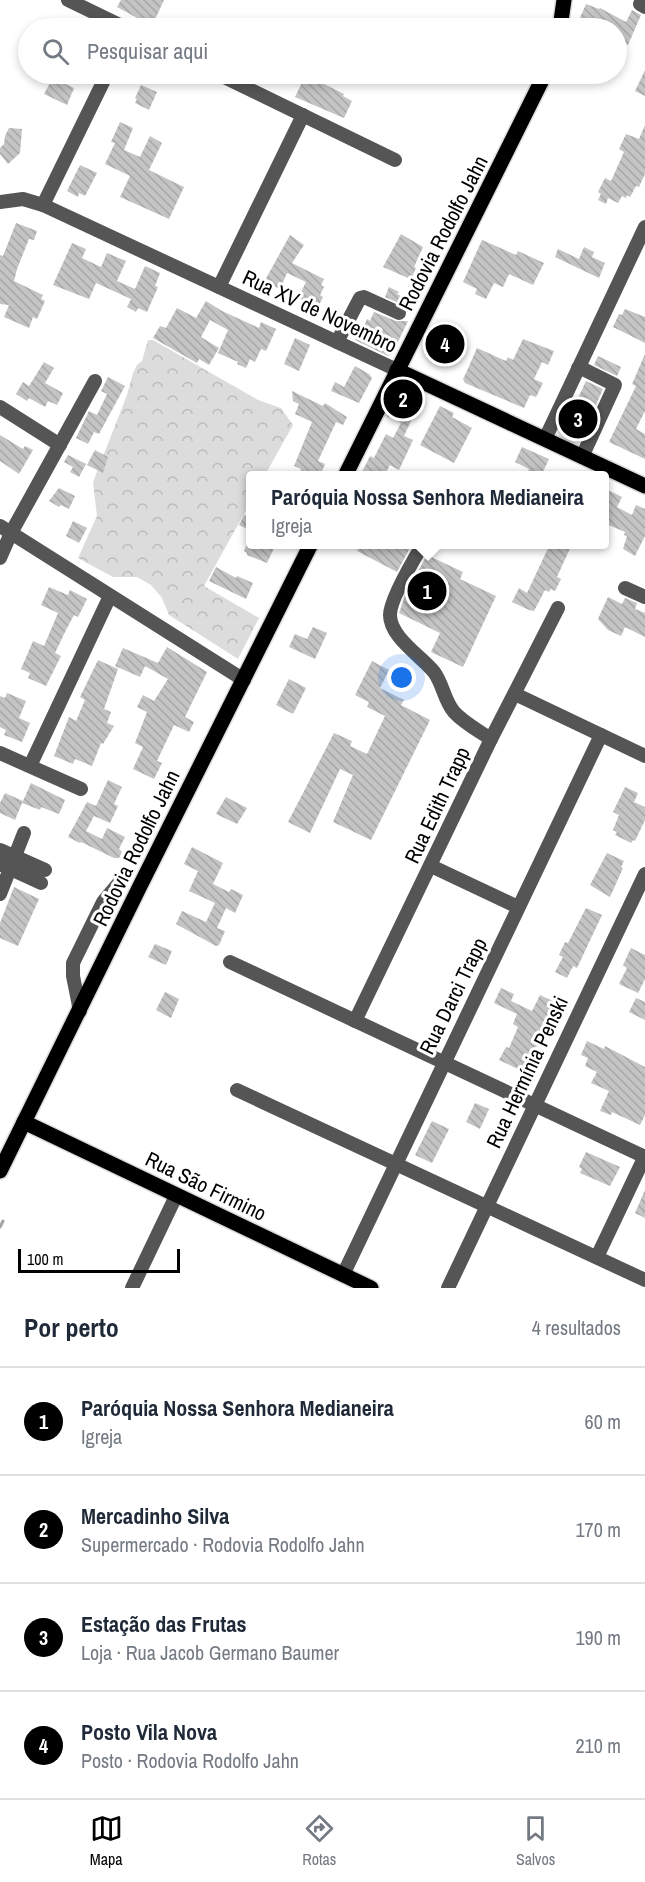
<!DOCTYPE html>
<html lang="pt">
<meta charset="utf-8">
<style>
:root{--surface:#fff;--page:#f2f2f3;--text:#1f2937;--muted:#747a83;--line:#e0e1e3;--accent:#000}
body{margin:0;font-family:"Archivo Narrow",sans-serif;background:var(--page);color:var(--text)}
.scale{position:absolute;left:18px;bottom:15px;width:162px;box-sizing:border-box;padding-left:6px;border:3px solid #000;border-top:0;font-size:16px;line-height:21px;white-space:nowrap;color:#000;-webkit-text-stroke:4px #fff;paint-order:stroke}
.you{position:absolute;left:402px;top:678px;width:21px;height:21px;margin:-15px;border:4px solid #fff;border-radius:50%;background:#1a73e8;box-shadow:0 0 0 9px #1a73e833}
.badge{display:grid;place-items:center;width:39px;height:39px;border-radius:50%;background:var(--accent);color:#fff;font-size:20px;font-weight:700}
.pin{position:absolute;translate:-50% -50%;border:3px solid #fff;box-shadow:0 2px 6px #0006}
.popup{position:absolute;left:246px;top:471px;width:363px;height:78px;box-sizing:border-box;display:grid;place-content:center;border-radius:6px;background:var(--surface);filter:drop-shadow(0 2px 4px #0005);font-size:20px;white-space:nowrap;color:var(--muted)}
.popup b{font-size:22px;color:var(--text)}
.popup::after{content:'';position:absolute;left:50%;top:100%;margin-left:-12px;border:12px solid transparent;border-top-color:var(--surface)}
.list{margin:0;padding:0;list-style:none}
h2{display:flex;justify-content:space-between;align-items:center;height:78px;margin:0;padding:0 24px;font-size:26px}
h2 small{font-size:20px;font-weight:400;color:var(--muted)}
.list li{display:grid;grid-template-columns:39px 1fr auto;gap:18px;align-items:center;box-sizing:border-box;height:108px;padding:0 24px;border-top:2px solid var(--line)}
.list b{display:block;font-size:22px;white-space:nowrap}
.list p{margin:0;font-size:20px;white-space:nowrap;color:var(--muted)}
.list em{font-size:20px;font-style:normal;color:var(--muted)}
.icon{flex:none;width:33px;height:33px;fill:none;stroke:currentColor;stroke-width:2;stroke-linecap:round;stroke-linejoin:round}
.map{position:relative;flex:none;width:645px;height:1288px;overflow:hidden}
.search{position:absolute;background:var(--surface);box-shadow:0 3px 9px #0003;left:18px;right:18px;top:18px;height:66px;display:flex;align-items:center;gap:15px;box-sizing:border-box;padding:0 21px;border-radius:33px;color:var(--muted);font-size:22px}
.sheet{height:510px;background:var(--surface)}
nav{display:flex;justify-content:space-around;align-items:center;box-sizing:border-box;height:84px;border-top:2px solid var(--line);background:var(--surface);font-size:16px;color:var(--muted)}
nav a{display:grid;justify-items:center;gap:3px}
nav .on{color:var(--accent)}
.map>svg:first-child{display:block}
</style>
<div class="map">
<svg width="645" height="1288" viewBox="0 0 645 1288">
<defs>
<pattern id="forest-crowns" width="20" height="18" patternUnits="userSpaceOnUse" patternTransform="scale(1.5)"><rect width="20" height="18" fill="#dcdcdc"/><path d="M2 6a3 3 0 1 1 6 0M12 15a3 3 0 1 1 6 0" fill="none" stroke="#bbb"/></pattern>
<pattern id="building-back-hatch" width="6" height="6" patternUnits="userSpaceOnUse" patternTransform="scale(1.5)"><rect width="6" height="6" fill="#c4c4c4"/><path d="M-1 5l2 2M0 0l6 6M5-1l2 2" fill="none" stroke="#a7a7a7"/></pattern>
</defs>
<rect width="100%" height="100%" fill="#fff"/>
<polygon fill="url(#forest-crowns)" points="148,340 153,340 258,400 281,408 293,425 265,475 250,476 250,503 204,586 259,618 238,659 169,615 162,598 151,585 137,577 113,577 78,558 97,516 93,482 127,395 133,373 137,365 142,361"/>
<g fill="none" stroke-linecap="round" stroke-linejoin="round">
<polyline stroke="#a3a3a3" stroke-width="3" points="0,1227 3,1221"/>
</g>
<g fill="url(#building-back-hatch)">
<polygon points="121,0 164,0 152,26 117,7"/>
<polygon points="586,4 599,9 600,8 626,22 632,10 641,15 628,45 616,40 616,28 597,28 579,20"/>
<polygon points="645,70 645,96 635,91"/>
<polygon points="254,74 281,74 276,84"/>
<polygon points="306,74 324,74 320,82 344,94 343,96 352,101 344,118 295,97"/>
<polygon points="55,79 74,88 67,105 44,94 51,81 53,82"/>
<polygon points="141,85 157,92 149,110 135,103 137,99 135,98"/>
<polygon points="120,122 133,128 124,150 140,157 150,136 162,143 149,170 184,187 169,219 120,197 130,176 105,164 115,143 111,142"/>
<polygon points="645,125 645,174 639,187 636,186 630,197 627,195 626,198 622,196 618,203 608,198 606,204 598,200 601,194 598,192 605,178 611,181 624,152 619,149 626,134 639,139"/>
<polygon points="9,128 22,129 20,153 8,164 0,154 0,148 4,144 5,136"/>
<polygon points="80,165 97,173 85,196 79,193 78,197 67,191"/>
<polygon points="16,223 37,231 34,240 29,239 17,269 14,281 43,295 41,299 45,301 37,319 33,317 29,328 4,317 9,305 0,304 0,255 3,256"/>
<polygon points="401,234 423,247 414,267 416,268 412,277 409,276 408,278 383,267"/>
<polygon points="290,235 304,245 292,263 324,279 321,285 324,287 320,295 323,297 318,307 298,298 306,282 287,273 280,289 264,282"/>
<polygon points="482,240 516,255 518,251 544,263 533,285 509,274 503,287 494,283 486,299 475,294 477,289 463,282"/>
<polygon points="72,243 86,249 82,258 101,267 107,253 126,261 117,281 135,289 145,266 160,273 155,286 158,287 147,312 138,308 136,312 127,307 131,299 96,283 89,299 53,285"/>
<polygon points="584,247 594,252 592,257 605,263 599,278 555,257 558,249 579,259"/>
<polygon points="389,287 399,292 397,294 403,297 401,300 410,304 408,311 403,305 385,297"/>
<polygon points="206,301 222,311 259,328 261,322 276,329 266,351 261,349 255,362 250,359 246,368 237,364 238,362 218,353 228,330 210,320 201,337 219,348 209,365 199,359 197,363 153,338 160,326 166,328 177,308 196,318"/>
<polygon points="625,309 645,317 645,343 613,327 619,314 622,315"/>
<polygon points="374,312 396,321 408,321 392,354 388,356 355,340 360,329 362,330 367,319 370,321"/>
<polygon points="440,325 463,336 449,364 426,353"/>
<polygon points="295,338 310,345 299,371 284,364"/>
<polygon points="523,339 554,351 548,365 542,362 534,379 543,383 536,397 530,395 524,408 465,383 463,379 466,373 477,348 506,361 508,357 513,360"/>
<polygon points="645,354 645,411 636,429 645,434 645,459 609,442 636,386 632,384"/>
<polygon points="598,356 621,367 617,376 594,365"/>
<polygon points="44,362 54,368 45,383 63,393 57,405 48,401 45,407 29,398 27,401 16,394 23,382 29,386"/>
<polygon points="355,366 369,374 372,378 359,403 331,391 335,382 344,387"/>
<polygon points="108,377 125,386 99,434 94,432 88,444 76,438 89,411 97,415 107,394 101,391"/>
<polygon points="586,381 603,389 581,438 563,430"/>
<polygon points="292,391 323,406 325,403 347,417 343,425 336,422 318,461 325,464 320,476 299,476 301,469 294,466 312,422 295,414 299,404 293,401"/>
<polygon points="397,393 419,404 404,436 413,440 399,470 390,465 384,476 360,476 370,456 374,458 386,434 393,438 401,423 386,416"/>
<polygon points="440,406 454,413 452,417 472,428 454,463 420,445"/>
<polygon points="0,435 23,449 25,446 33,450 19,474 0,461"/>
<polygon points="522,447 549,459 541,476 526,476 529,469 515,462"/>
<polygon points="95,450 108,457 103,473 87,465"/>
<polygon points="68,455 86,464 79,477 70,472 73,467 64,462"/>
<polygon points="59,488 75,496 69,509 61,505 59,507 49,501"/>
<polygon points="604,488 622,497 617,507 632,515 636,505 645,509 645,536 635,556 623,549 627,536 624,535 625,532 604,523"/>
<polygon points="244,515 250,518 247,529 239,525"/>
<polygon points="73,521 87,528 79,543 66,536"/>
<polygon points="247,544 276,544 267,563 247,555 247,553 244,551"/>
<polygon points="360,544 412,544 397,572 357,551"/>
<polygon points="550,544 572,544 557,577 561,579 555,591 551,589 549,592 545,590 534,611 529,610 512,602 519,588 527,593"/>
<polygon points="427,555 463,572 460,579 496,596 463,667 431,652 440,633 399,613 406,593"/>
<polygon points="216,567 236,578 237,576 253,583 246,599 209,581"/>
<polygon points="49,587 68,595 70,590 87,599 78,617 74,615 66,630 55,653 61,656 46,686 28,678 30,673 21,669 33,641 44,646 58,613 41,605"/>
<polygon points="608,597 622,604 625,598 637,603 635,609 645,613 645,637 625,627 621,636 608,630 598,619"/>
<polygon points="313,627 327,633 315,659 289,647 295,634 307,639"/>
<polygon points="167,647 207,672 185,717 194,722 189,732 174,725 157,761 162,763 154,779 133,769 143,747 135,743 147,712 137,707 143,695 154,701 168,679 145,666 140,677 115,666 123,648 158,663"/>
<polygon points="98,660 118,669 104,709 111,712 107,723 114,726 103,744 101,743 92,766 75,759 73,764 54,756 69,717 76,721 85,700 80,697"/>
<polygon points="372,661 389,670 380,688 404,700 401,705 430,720 371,840 333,822 353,775 340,769 310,833 288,822 334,733 352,741 350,746 367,754 385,716 367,707 369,702 355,695"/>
<polygon points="289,679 306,688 293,714 276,705"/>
<polygon points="7,693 26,701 19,718 30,723 22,742 4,735 6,730 0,727 0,696 5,698"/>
<polygon points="108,780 122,787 114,804 118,806 110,823 94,816 86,831 102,839 107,828 125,837 119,849 122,852 119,858 114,858 81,842 80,843 68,837 87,802 96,806"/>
<polygon points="31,783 65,800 59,814 41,807 40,810 22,803 15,820 0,813 0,803 5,793 23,801"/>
<polygon points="625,787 638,793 634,802 645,807 645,820 635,841 633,840 631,843 615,835 617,832 613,830 619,815 613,812"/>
<polygon points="226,797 247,808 237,824 216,814"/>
<polygon points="192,847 223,863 213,884 229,892 231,889 243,895 235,913 226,908 217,928 225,931 219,945 216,946 176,924 182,911 206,922 215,903 189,891 198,871 184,864"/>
<polygon points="607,853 624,861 621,867 623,868 610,897 590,885"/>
<polygon points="14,887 39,899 18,946 0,938 0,923"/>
<polygon points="586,908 602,915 577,968 573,966 567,978 555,972 563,957 559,955 565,942 568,943"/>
<polygon points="155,944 172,951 166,965 148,957"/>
<polygon points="631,948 645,955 645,979 638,993 619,984 627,968 623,965"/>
<polygon points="501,988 514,994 511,1001 532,1011 540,995 559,1004 537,1047 536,1046 522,1071 499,1060 506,1047 509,1048 518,1027 513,1024 517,1014 494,1003"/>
<polygon points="165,992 179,999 171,1018 156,1010"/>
<polygon points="636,998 645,1002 645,1020 629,1012"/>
<polygon points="587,1041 604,1049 605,1046 645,1067 645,1115 640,1125 612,1112 611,1115 600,1111 609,1091 591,1083 597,1072 585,1066 588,1058 581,1055"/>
<polygon points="475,1103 489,1109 480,1129 466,1122"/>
<polygon points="432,1121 449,1129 432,1163 415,1155"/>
<polygon points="586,1152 620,1167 610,1186 580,1173 582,1169 579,1167"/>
<polygon points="645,1190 645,1218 635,1213"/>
</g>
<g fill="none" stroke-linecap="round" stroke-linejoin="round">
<g stroke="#dbdbdb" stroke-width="18">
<g id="major">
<polyline points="560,28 564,0"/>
<polyline points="397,370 645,486"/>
<polyline points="345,476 545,74"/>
<polyline points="24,1122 371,1288"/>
<polyline points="0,1171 140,886 311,544"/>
</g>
</g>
<g stroke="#555" stroke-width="14">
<polyline points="68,0 126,28"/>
<polyline points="640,4 645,7"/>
<polyline points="218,74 395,160"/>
<polyline points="0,202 23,199 43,205 397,370"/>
<polyline points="43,205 107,74"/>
<polyline points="219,287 303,115"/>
<polyline points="337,342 360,298 364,297 399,313"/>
<polyline points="578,368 585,370 615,385 582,457"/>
<polyline points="0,407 60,445"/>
<polyline points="545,439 645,227"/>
<polyline points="0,526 244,680"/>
<path d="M423,544c-9,15 -33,55 -33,71 0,22 31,41 44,57 9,12 10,28 20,40 10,11 25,19 37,27"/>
<polyline points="0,558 11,533 95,381"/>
<polyline points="625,588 645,597"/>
<polyline points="515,694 645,756"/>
<polyline points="0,753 81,789"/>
<polyline points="30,766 110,596"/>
<polyline points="0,850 45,870"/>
<polyline points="0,864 41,883"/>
<polyline points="431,866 518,907"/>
<polyline points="0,894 24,833"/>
<polyline points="230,962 645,1157"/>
<polyline points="80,1011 73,976 73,963 103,902 123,878"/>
<polyline points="355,1021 491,739 558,608"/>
<polyline points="237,1090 645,1280"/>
<polyline points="597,1257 645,1156"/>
<polyline points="343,1275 601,735"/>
<polyline points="132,1288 176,1196"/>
<polyline points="448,1288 645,874"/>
</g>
<use href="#major" stroke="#000" stroke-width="15"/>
</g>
<g text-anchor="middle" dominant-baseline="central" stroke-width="6" stroke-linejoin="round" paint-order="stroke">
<g font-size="21" fill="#000" stroke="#fff">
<text transform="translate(443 233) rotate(-63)">Rodovia Rodolfo Jahn</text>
<text transform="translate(320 311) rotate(25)">Rua XV de Novembro</text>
<text transform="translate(437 805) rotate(-65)">Rua Edith Trapp</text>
<text transform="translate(136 848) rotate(-64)">Rodovia Rodolfo Jahn</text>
<text transform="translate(453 996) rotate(-64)">Rua Darci Trapp</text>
<text transform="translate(527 1072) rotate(-65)">Rua Hermínia Penski</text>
<text transform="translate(206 1186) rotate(26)">Rua São Firmino</text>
</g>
</g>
</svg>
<div class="scale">100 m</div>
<div class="you"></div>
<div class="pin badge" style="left:427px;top:591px">1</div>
<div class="popup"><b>Paróquia Nossa Senhora Medianeira</b>Igreja</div>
<div class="pin badge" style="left:403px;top:399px">2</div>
<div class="pin badge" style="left:578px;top:419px">3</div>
<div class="pin badge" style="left:445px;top:344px">4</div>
<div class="search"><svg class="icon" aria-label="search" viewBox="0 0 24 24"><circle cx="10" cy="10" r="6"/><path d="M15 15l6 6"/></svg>Pesquisar aqui</div>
</div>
<section class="sheet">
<h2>Por perto<small>4 resultados</small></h2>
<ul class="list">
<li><span class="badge">1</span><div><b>Paróquia Nossa Senhora Medianeira</b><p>Igreja</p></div><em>60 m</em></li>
<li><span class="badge">2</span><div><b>Mercadinho Silva</b><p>Supermercado · Rodovia Rodolfo Jahn</p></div><em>170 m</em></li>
<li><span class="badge">3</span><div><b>Estação das Frutas</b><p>Loja · Rua Jacob Germano Baumer</p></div><em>190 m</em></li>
<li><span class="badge">4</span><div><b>Posto Vila Nova</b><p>Posto · Rodovia Rodolfo Jahn</p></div><em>210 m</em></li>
</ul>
</section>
<nav>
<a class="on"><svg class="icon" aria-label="map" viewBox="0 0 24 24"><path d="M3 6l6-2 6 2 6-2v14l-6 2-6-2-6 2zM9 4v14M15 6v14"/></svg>Mapa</a>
<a><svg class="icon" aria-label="directions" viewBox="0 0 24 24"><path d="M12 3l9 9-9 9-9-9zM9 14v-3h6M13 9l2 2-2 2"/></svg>Rotas</a>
<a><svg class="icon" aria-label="saved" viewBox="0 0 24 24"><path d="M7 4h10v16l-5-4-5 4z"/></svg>Salvos</a>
</nav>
